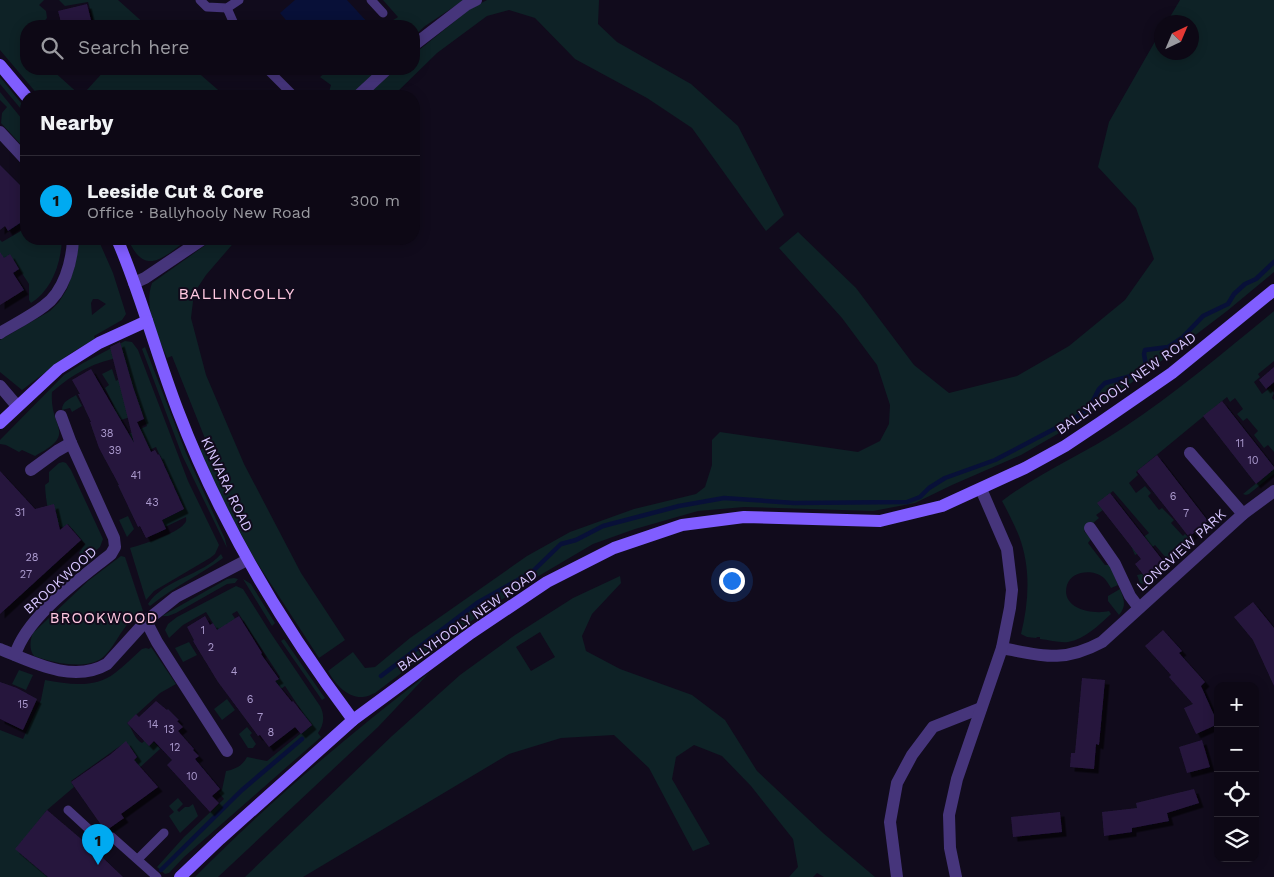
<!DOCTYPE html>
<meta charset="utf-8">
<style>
:root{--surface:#0d0815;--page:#16111e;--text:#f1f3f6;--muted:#9a9aa0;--line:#2d2934;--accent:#00aaf1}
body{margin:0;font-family:"Work Sans",sans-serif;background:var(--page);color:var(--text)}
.controls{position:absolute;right:15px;bottom:15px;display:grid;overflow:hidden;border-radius:10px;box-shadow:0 2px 12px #0003}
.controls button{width:45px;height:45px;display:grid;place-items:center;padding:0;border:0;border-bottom:1px solid var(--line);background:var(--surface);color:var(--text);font:25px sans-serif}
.compass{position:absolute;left:1154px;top:15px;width:45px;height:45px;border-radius:50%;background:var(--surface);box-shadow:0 2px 12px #0003;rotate:44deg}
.you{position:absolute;left:731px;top:580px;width:18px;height:18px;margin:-12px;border:4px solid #fff;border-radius:50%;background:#1a73e8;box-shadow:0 0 0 8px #1a73e833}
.badge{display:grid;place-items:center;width:32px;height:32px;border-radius:50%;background:var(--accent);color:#111;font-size:16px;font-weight:700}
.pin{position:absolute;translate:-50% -41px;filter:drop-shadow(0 1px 2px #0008)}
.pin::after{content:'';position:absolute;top:26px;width:18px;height:15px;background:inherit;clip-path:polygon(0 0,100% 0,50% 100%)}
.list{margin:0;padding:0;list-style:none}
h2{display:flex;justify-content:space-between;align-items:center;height:65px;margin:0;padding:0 20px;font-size:21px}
h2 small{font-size:16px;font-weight:400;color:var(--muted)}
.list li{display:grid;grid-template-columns:32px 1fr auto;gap:15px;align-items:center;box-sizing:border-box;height:90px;padding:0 20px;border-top:1px solid var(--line)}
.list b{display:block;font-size:19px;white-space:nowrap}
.list p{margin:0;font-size:16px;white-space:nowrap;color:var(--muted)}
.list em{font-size:16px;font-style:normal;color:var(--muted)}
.icon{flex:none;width:28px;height:28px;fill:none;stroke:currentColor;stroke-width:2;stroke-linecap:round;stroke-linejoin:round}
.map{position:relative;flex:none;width:1274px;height:877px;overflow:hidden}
.search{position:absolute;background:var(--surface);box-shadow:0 2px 12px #0003;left:20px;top:20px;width:400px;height:55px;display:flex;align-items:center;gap:12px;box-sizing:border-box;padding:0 18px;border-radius:20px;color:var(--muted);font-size:19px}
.panel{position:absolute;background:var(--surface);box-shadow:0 2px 12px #0003;left:20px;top:90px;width:400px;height:155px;border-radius:20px}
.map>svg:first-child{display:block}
</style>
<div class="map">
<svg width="1274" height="877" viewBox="0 0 1274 877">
<defs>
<filter id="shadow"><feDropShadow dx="4.5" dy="4.5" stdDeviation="0" flood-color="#0009"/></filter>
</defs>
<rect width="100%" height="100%" fill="#110b1c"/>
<g fill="#0e2226" fill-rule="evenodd">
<polygon points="0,0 44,0 39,5 46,11 47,18 40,26 26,26 26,41 24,44 26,46 26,69 51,69 81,96 39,96 0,50"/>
<polygon points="59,0 118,0 147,26 95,26 88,2 65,6"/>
<polygon points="383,0 464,0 425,26 414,36 414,26 384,26 398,17"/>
<polygon points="487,0 599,0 598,24 617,42 691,84 738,126 784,215 766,231 692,128 647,98 575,59 535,18 509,10 487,16 437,53 393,96 366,96 396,69 414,69 414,54 470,9"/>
<path d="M1180,0h94v272l-47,39 -75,57 -84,60 -47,27 -69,30 -37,18 -42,8 -129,-4 -46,4 -63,18 -42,15 -73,43 -63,44 -82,62c-3,1 -8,4 -12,4 -16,1 -28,-13 -35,-26l25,-19 12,16 10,-1 35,-29 117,-82 43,-24 64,-23 62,-15 9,-7 7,-22v-25l8,-8 138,20 22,-11 9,-17 1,-19 -13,-40 -35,-47 -63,-70 19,-16 58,56 58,77 35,28 68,-17 52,-30 56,-46 29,-41 -18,-51 -38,-41 11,-45 52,-91 1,21h30v-30h-25z"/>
<polygon points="106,69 194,69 225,96 92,96 86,91"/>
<polygon points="330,69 378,69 350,96 325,96 329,92 331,85 320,77"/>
<polygon points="0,77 26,109 26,115 0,84"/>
<polygon points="0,92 26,124 26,150 1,123 2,113 7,107 0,100"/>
<path d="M26,228v11h36c-1,24 -10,51 -31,64l-2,-3v-16l-19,-29 -10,6v-21l2,2z"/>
<path d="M79,239h19l15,34 13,41 -4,6 -28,16 1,3 -24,14 -49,37 -22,-18v-32l50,-29 9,-9 8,-13 8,-23zM93,299h5l8,5 -14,11 -1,-12z"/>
<path d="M128,239h60c-24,18 -43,39 -60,0z"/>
<path d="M214,239h23l-31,36 -12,18 -3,25 15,57 38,89 57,109 44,67 -26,18 -65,-100 -33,-61 -21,-47 8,-4 -36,-90 -5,2c-9,-23 -24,-50 -15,-75z"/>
<path d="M1274,311v50l-16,13 2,3 -6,5 8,12 8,-6 4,5 -2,5 2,2v52l-6,-7 -4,3 -10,-13 4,-4 -11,-13 -4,3 -6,-7 6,-5 -8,-11 -5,4 -3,-5 -91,75 2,3 -9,8 7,10 9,-7 6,7 -3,3 11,14 3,-2 12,12 -3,3 12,13 2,-2 7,8 -45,40 -4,2 -3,-1 -3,-8 5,-1 3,3 22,-18 -12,-14 -12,10 -2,-3 -6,3 -4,-9 18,-13 -36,-42 -15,12 5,7 -7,5 3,3 -15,13 7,8 -3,4 17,22h5l8,20 -7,3c-2,-3 -4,-7 -7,-10 -10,-9 -32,-8 -37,7 -7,24 26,30 42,26l2,3c-12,11 -26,25 -43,28 -8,1 -19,-2 -28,-3v-2h-3l-1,1 -9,-1 -6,-3c8,-33 10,-66 -2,-98 -5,-12 -11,-24 -17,-35 38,-29 82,-47 121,-73 53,-35 102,-77 151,-117z"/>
<path d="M125,341l7,1 6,8 50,131 31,64 -4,9 -5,4 -56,33 -8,9 -16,-52c11,-3 48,-15 54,-24 3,-3 2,-4 2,-7l-21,10 -4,-8 23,-10 -28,-62 -22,10 -10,-21 23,-10 -5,-13 -24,8 -5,-17 -8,-16 4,-3 -7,-11 10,-5 4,12 5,-3 3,-21c-29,4 -50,16 -72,35 -3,37 27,41 -17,64l-13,-6 -3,2 -13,-7 -6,-1v-4l64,-65 19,-12z"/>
<polygon points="145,347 186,453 225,539 227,548 182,455 142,349"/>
<path d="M76,395l6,11 -10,6 -2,-4 -8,2c0,-9 8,-11 14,-15z"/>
<path d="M63,462l3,1 5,7 32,69 -3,8 -16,13 -5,-7 6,-9 -17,-20 -5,4c-16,-8 -17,-27 -18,-43l4,-3v-10l10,-9z"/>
<polygon points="1274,469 1274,474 1249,494 1246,495 1243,494"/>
<polygon points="128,516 134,529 127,537 119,520"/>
<path d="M221,554l2,4c-23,17 -50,29 -73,48l-2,-2c16,-25 55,-29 73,-50z"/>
<path d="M121,556l4,1 18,54c-6,5 -13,9 -17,15 -8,10 -14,24 -24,32 -16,12 -50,5 -68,-2 -5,-6 -4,-17 -1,-23l55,-52z"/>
<path d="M620,576l1,7 -29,31 -10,22 4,15 34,18 72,26 33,25 32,51 66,62 52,44h-51l-7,-4 -4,4h-24l9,-10 -5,-28 -42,-53 -29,-30 -28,-11 -18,12 -4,22 38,65 -17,7 -44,-83 -35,-33 -53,3 -52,16 -206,123h-58l147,-141 68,-61 55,-40 58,-37zM540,632l15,25 -24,14 -15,-24z"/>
<polygon points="234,578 238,579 235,583 227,584 176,613 168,616 162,616 227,579"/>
<polygon points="243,579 251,584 275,623 272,626"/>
<path d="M236,586l7,3 27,43 50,74c5,9 4,19 -2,27l3,4 -137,120 -15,16 -4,1 -8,-7 27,-30 40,-38 -5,-6 3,-3 4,-19c10,-2 16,-5 21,-14l20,4 44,-36 -26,-39 -23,17 10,-20 8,-6 -43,-66 -5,3 6,9 -14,18 -18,-29 -23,13 -14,13 -4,-8 3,-6 9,-7z"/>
<path d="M1120,589c4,10 7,17 -1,26l-11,-14v-5z"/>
<polygon points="284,639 322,694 325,698 322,700 281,641"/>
<polygon points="189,642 197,655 183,662 175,648"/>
<path d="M151,647l25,37 -16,9 -33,30c6,6 7,16 15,20l5,-4 5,4 2,-1 6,7 -23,21 -6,-8 6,-5 -4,-5 -13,-6 -49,35 3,6 -27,23 -31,39 32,28h-48v-147l23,9 18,-39 4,-20c24,4 49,9 70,-7 9,-7 18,-16 27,-24l4,-1 3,1z"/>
<polygon points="19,670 33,675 26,690 12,684"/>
<path d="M429,673l-51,54 -160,150h-23c73,-74 152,-141 234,-204z"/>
<polygon points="227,699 235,710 222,720 214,709"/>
<polygon points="247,727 252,733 250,735 256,744 253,748 248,748 239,734"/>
<polygon points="178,798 183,804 177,810 179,812 185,807 189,807 193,804 198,816 180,833 169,816 174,812 169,806"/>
</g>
<polygon fill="#081038" points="295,0 347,0 369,24 366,26 291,26 280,13"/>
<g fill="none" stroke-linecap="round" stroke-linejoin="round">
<g stroke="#081038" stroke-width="4.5">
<polyline points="381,676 477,603 532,572 561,544 576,540 603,526 679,506 724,498 794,503 907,502 920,497 929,488 945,478 995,460 1075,418 1089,408 1099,389 1105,383 1135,375 1141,371 1146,365 1144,354 1145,350 1168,347 1183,337 1203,316 1228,304 1234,294 1245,284 1256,279 1274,262"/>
<polyline points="161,870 242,790 302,739"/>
</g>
</g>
<g fill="#26173d" filter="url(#shadow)">
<polygon points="87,4 92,24 84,26 62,26 58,11"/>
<polygon points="0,165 20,185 26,195 26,219 8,231 5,226 0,230"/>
<polygon points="0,252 4,258 10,254 19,269 13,273 24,290 0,305"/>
<polygon points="120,342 133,387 144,419 137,422 151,452 155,450 158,455 159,454 184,509 162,520 166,529 146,538 140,526 138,527 118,485 119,485 99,448 90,422 91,422 78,394 80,394 72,380 91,369 134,443 110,347"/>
<polygon points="1274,367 1274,382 1266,389 1259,380"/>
<polygon points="1222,401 1274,467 1274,469 1256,484 1203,416"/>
<polygon points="1157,455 1208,521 1189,537 1137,471"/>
<polygon points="0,471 35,509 54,504 60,530 67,524 81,540 0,614"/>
<polygon points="1110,493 1164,562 1145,577 1135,564 1141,559 1097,503"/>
<polygon points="1253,602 1274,628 1274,686 1253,640 1234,617"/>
<polygon points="205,616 210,625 213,623 217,630 239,616 262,653 261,654 279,679 275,681 292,702 293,701 312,725 301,734 295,727 269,747 260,735 258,736 253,729 218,682 193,641 194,640 187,627"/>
<polygon points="1163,630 1182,651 1179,653 1205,682 1201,686 1218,724 1196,734 1184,708 1193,704 1169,677 1171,675 1145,646"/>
<polygon points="1082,678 1105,680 1099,745 1096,744 1094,769 1070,767 1071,753 1075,753"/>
<polygon points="0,682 17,688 37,699 23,730 0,719"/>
<polygon points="156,701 167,710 168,709 179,720 177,721 183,727 178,731 194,749 193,750 199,756 195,759 220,789 212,796 219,803 210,812 167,765 172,760 154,741 149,746 127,723 136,714 139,717"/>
<polygon points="1202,740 1210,767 1187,773 1179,747"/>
<polygon points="126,741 137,757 134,760 158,787 121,814 124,818 107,830 104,829 71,782 111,754"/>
<polygon points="1194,789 1199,803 1167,813 1169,821 1132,828 1132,832 1104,836 1102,812 1137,808 1136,803"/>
<polygon points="47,810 100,855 123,877 48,877 15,849"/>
<polygon points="1060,812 1062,832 1013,837 1011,817"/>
</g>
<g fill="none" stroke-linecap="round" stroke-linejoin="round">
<g stroke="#46357b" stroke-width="9">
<polyline points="200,0 207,7 227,8 239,0"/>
<polyline points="371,0 383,13"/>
<polyline points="227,8 235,26"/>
<polyline points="267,69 291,93"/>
<polyline points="68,810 93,833 112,837 157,877"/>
<polyline points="138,859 164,833"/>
</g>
<g stroke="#46357b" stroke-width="12">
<polyline points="414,45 466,5 476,0"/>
<polyline points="358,96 387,69"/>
<polyline points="0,132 26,160"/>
<polyline points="134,283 145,278 203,239"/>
<path d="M0,333c15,-9 31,-17 44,-27 20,-14 28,-44 29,-67"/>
<polyline points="0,386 17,406"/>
<polyline points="1190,453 1243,514"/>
<polyline points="31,470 57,451 71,443"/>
<polyline points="1090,528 1115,564 1130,596 1139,608"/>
<polyline points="146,621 157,642 227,751"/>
<path d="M1002,648c41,8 61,15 100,-6l141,-128 31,-23"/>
<path d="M0,649c32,13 73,35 107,15l39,-43 30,-24 71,-37"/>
<path d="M15,655c12,-39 65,-76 96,-101l4,-7 -1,-9 -43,-95 -10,-27"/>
<polyline points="897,877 890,822 897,783 912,755 933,727 981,708"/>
<polyline points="956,877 950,848 949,815 957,779 1002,648 1010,608 1012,590 1007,549 981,489"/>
</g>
<g stroke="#805dff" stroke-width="12">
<polyline points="0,65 26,96"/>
<path d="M117,239c24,55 39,115 61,172 43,113 103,213 175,309"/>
<polyline points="0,423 58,369 99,343 147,321"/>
<polyline points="180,877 220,839 353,720 471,633 547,582 614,548 682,525 744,517 880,521 942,506 1025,468 1065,446 1101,422 1172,373 1274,290"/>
</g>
</g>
<g text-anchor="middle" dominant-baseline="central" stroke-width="4" stroke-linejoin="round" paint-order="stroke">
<g font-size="11" fill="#ab9ace">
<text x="107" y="433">38</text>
<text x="1240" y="443">11</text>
<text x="115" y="450">39</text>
<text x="1253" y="460">10</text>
<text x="136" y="475">41</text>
<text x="1173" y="496">6</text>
<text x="152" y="502">43</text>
<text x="20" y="512">31</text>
<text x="1186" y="513">7</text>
<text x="32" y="557">28</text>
<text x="26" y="574">27</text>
<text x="203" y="630">1</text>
<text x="211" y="647">2</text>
<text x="234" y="671">4</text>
<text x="250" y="699">6</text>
<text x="23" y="704">15</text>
<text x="260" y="717">7</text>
<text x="153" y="724">14</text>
<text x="169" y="729">13</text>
<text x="271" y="732">8</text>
<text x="175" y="747">12</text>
<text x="192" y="776">10</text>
</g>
<g font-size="14" fill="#d7c6ff" stroke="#110b1c">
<text transform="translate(1126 383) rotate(-35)">BALLYHOOLY NEW ROAD</text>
<text transform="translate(227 484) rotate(65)">KINVARA ROAD</text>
<text transform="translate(1181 550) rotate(-42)">LONGVIEW PARK</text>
<text transform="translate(60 580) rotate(-42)">BROOKWOOD</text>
<text transform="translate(467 620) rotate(-35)">BALLYHOOLY NEW ROAD</text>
</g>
<g font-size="15" letter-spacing="1" fill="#ffc8e0" stroke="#110b1c">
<text x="104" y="618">BROOKWOOD</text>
</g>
<g font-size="16" letter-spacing="1" fill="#ffc8e0" stroke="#110b1c">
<text x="237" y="293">BALLINCOLLY</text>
</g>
</g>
</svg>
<div class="controls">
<button>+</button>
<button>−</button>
<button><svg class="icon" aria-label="locate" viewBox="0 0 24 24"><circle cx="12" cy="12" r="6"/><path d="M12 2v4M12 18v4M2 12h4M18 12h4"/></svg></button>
<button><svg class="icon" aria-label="layers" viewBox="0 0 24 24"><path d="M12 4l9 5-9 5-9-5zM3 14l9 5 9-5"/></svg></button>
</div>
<svg class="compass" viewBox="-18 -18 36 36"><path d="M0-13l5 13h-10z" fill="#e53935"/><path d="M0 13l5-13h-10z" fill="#9a9aa0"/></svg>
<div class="you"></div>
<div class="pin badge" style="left:98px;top:865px">1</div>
<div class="search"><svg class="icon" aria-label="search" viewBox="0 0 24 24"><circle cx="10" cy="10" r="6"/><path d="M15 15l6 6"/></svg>Search here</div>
<section class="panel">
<h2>Nearby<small></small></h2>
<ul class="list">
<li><span class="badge">1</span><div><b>Leeside Cut &amp; Core</b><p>Office · Ballyhooly New Road</p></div><em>300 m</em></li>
</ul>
</section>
</div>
